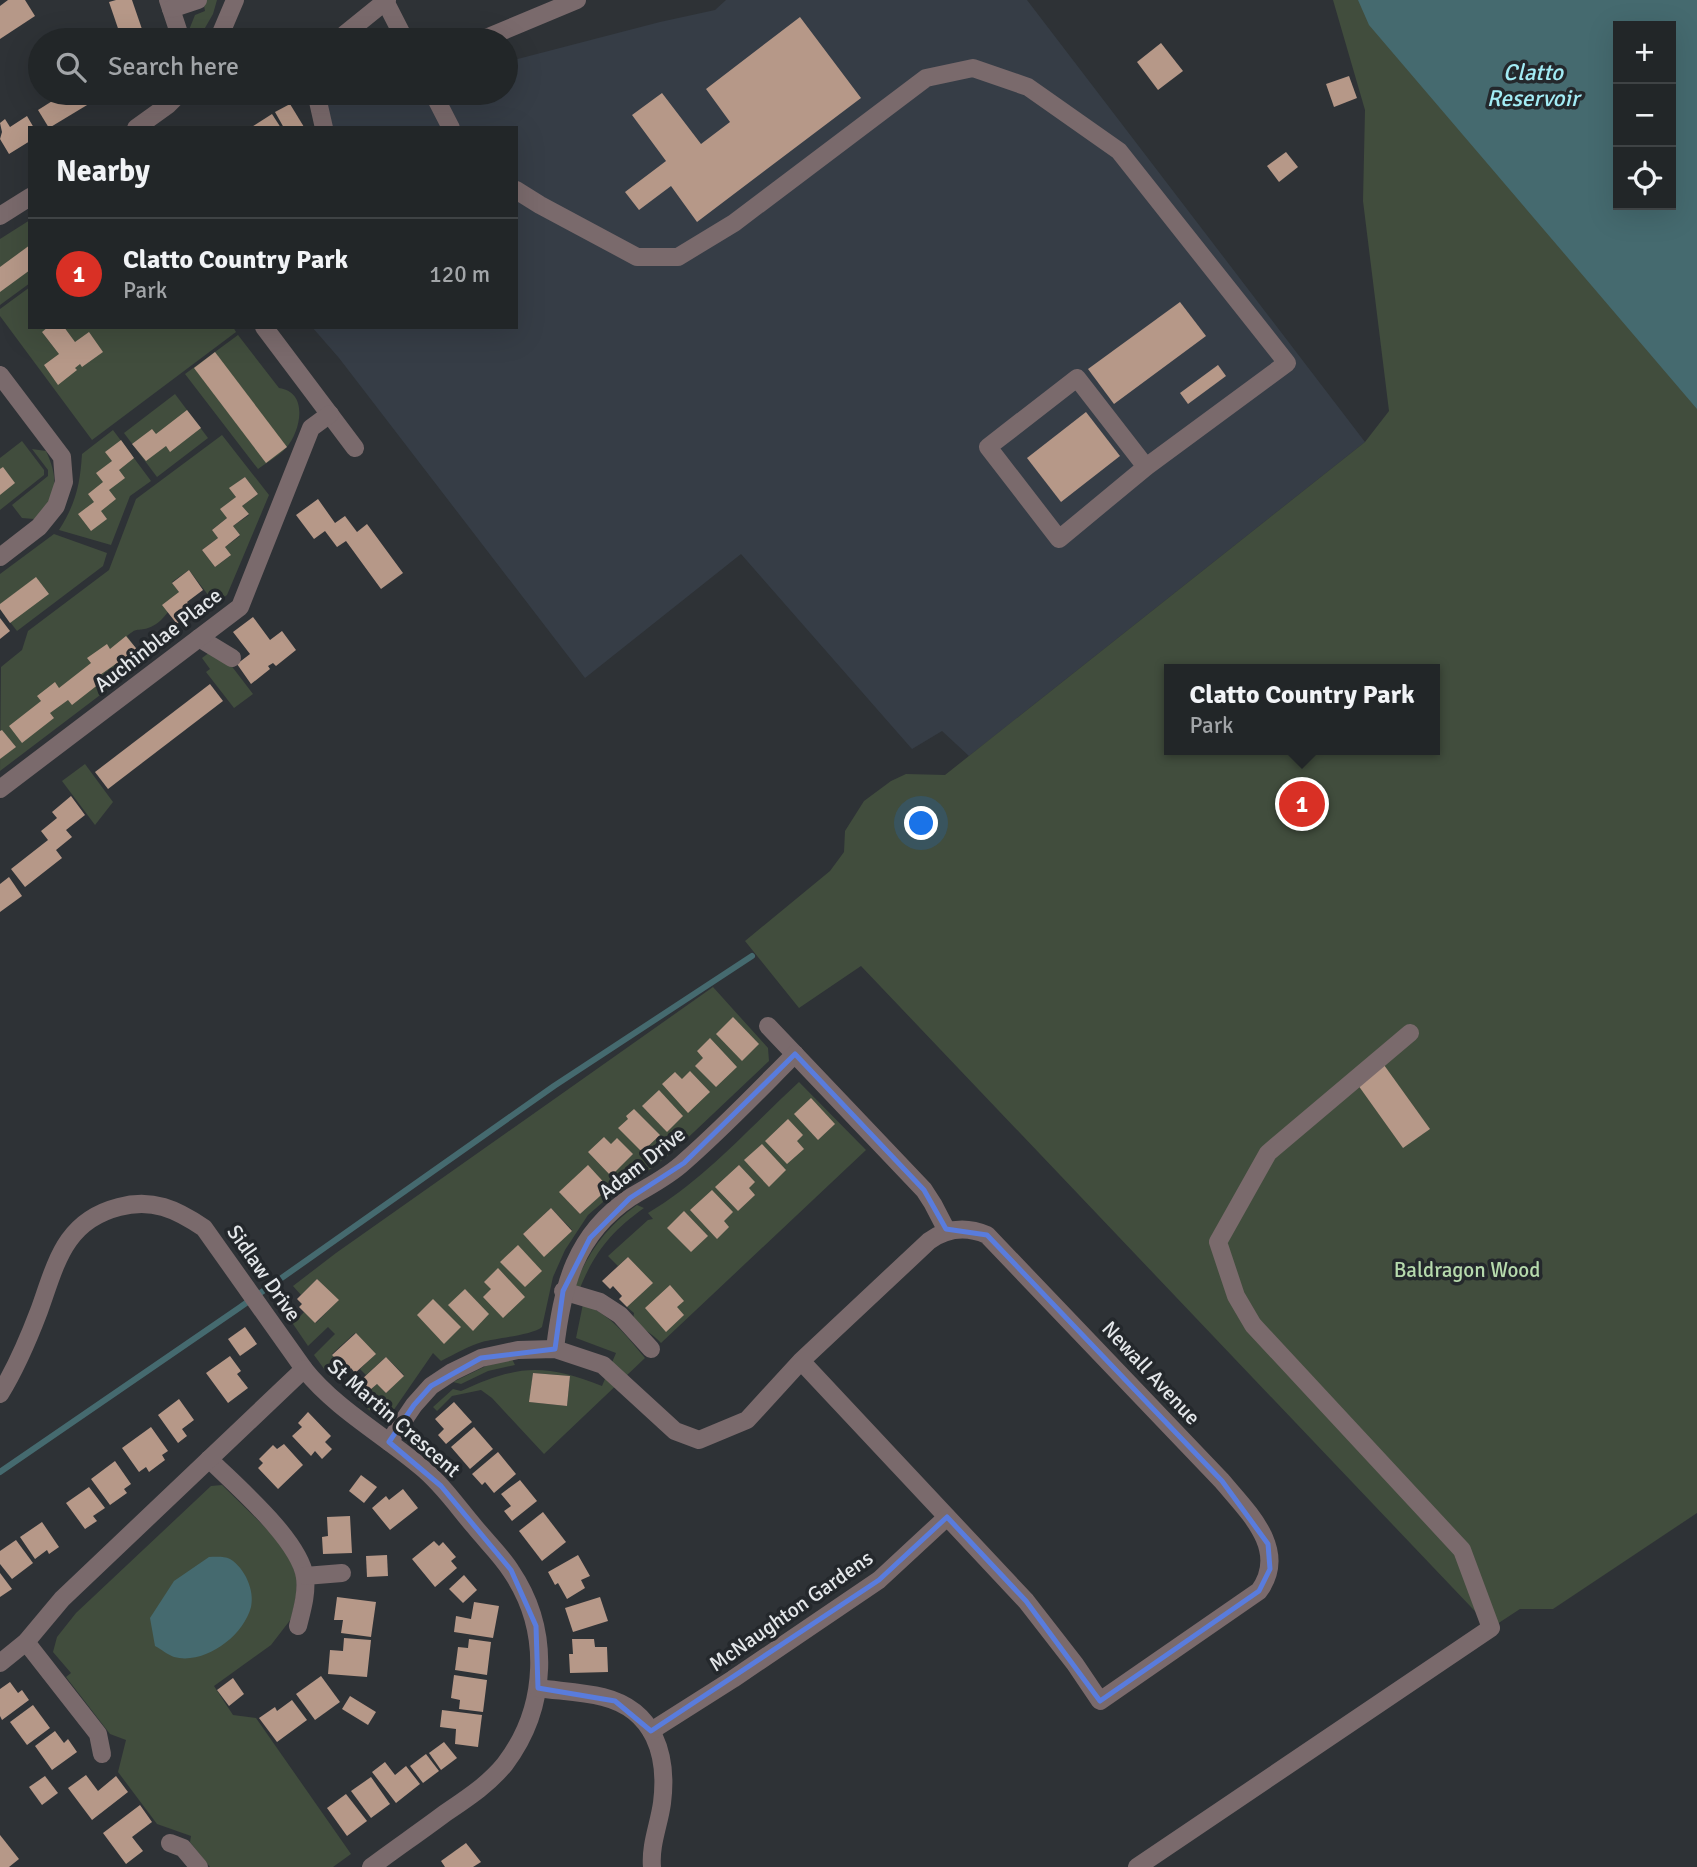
<!DOCTYPE html>
<meta charset="utf-8">
<style>
:root{--surface:#222628;--page:#2a2e30;--text:#f1f3f6;--muted:#a2a5a8;--line:#3f4345;--accent:#d93025}
body{margin:0;font-family:Signika,sans-serif;background:var(--page);color:var(--text)}
.controls{position:absolute;right:21px;top:21px;display:grid;overflow:hidden;border-radius:0px;box-shadow:0 7px 28px #0002}
.controls button{width:63px;height:63px;display:grid;place-items:center;padding:0;border:0;border-bottom:2px solid var(--line);background:var(--surface);color:var(--text);font:35px sans-serif}
.you{position:absolute;left:922px;top:824px;width:24px;height:24px;margin:-18px;border:5px solid #fff;border-radius:50%;background:#1a73e8;box-shadow:0 0 0 10px #1a73e833}
.badge{display:grid;place-items:center;width:46px;height:46px;border-radius:50%;background:var(--accent);color:#fff;font-size:23px;font-weight:700}
.pin{position:absolute;translate:-50% -50%;border:4px solid #fff;box-shadow:0 2px 7px #0006}
.popup{position:absolute;left:1164px;top:664px;width:276px;height:91px;box-sizing:border-box;display:grid;place-content:center;border-radius:0px;background:var(--surface);filter:drop-shadow(0 2px 5px #0005);font-size:23px;white-space:nowrap;color:var(--muted)}
.popup b{font-size:26px;color:var(--text)}
.popup::after{content:'';position:absolute;left:50%;top:100%;margin-left:-14px;border:14px solid transparent;border-top-color:var(--surface)}
.list{margin:0;padding:0;list-style:none}
h2{display:flex;justify-content:space-between;align-items:center;height:91px;margin:0;padding:0 28px;font-size:30px}
h2 small{font-size:23px;font-weight:400;color:var(--muted)}
.list li{display:grid;grid-template-columns:46px 1fr auto;gap:21px;align-items:center;box-sizing:border-box;height:112px;padding:0 28px;border-top:2px solid var(--line)}
.list b{display:block;font-size:26px;white-space:nowrap}
.list p{margin:0;font-size:23px;white-space:nowrap;color:var(--muted)}
.list em{font-size:23px;font-style:normal;color:var(--muted)}
.icon{flex:none;width:38px;height:38px;fill:none;stroke:currentColor;stroke-width:2;stroke-linecap:round;stroke-linejoin:round}
.map{position:relative;flex:none;width:1697px;height:1867px;overflow:hidden}
.search{position:absolute;background:var(--surface);box-shadow:0 7px 28px #0002;left:28px;top:28px;width:490px;height:77px;display:flex;align-items:center;gap:18px;box-sizing:border-box;padding:0 24px;border-radius:38px;color:var(--muted);font-size:26px}
.panel{position:absolute;background:var(--surface);box-shadow:0 7px 28px #0002;left:28px;top:126px;width:490px;height:203px;border-radius:0px}
.map>svg:first-child{display:block}
</style>
<div class="map">
<svg width="1697" height="1867" viewBox="0 0 1697 1867">
<rect width="100%" height="100%" fill="#2e3236"/>
<polygon fill="#363d46" points="726,0 1027,0 1365,442 969,756 942,731 912,749 741,554 585,678 339,358 312,327 516,327 516,128 315,128 328,93 506,93 506,62 660,22 715,10"/>
<g fill="#414d3d" fill-rule="evenodd">
<polygon points="203,0 217,0 213,14 198,40 185,40 195,15 205,11"/>
<path d="M1333,0h364v1513l-144,96h-33l-29,19 -630,-662 -62,42 -54,-67 85,-70 14,-19 1,-21 19,-30 27,-20 15,-7 39,1 420,-333 24,-31 -26,-210 2,-91zM1618,26h53v179h-53zM1169,669h266v81h-266z"/>
<polygon points="30,220 30,283 0,305 0,239"/>
<polygon points="30,287 30,327 233,327 236,332 92,440 0,316 0,309"/>
<path d="M238,335l41,53c30,4 22,43 7,60 -7,8 -19,14 -28,21l-73,-95z"/>
<polygon points="175,394 208,438 157,477 124,433"/>
<path d="M113,430l38,51 -21,15 -19,49 -52,-15c17,-27 21,-45 23,-76z"/>
<path d="M222,435l47,60 -42,100 -12,9 -26,-34 -17,12 7,10c-7,14 -15,31 -31,36 -12,4 -9,-2 -21,8l18,25 -145,110 1,-104 21,-17 6,-19 81,-61 27,-71zM245,477l13,17 -16,12 7,9 -16,11 7,10 -15,11 5,9 -15,11 -13,-17 16,-12 -6,-8 15,-12 9,-21 -6,-9z"/>
<polygon points="22,441 44,470 44,475 0,510 0,458"/>
<path d="M32,449l14,2c13,28 12,46 -12,68l-12,-1 -10,-13 36,-29v-6z"/>
<polygon points="54,534 107,553 103,566 17,631 0,609 0,574"/>
<polygon points="210,652 230,664 253,694 234,708 206,672 210,669 202,658"/>
<polygon points="85,764 113,802 95,825 62,781"/>
<path d="M713,987l55,61 1,13 -92,87 -25,20 -34,21 -30,26 -23,35 -12,27 -11,50c-9,8 -45,11 -60,15 -14,4 -27,12 -41,19l-8,-8 -40,58 -7,7 -8,-1 -20,-16 19,-17 9,9 18,-18 -18,-18 -20,18 -6,-6 15,-15 -20,-21 -23,21 9,10 -11,13 -16,-22 21,-21 -7,-7 -20,19 -15,-22 11,-12 12,11 22,-23 -21,-21 -16,16 -8,-9 43,-33zM608,1188l-28,26 -20,-22zM551,1208l21,22 -28,26 -21,-22z"/>
<path d="M799,1082l67,68 -205,193c-9,-10 -19,-14 -28,-23l1,-7 -7,-6 25,-24 -24,-26 -10,9 -10,-10 40,-36 5,-1 -5,-6c57,-34 102,-86 151,-131z"/>
<path d="M637,1205l7,3c-32,23 -49,43 -64,80l-5,-3c14,-34 32,-59 62,-80z"/>
<path d="M583,1304c28,11 43,31 62,54l-101,96 -52,-56 -11,-8 -29,6 -15,15 -4,-4 20,-18 8,2c56,-26 83,-28 141,-5l14,-33 -40,-15zM533,1373l37,3 -3,30 -37,-4z"/>
<polygon points="512,1359 515,1365 488,1371 461,1384 453,1382 486,1366"/>
<polygon points="222,1485 273,1535 288,1555 297,1578 296,1597 291,1619 271,1645 214,1686 233,1715 256,1718 351,1854 333,1867 210,1867 190,1842 191,1836 157,1824 118,1772 126,1740 110,1734 66,1677 71,1673 53,1652 57,1637 76,1613 211,1486"/>
</g>
<g fill="#456a6f" fill-rule="evenodd">
<path d="M1358,0h339v409l-328,-384zM1618,26h53v179h-53z"/>
<path d="M209,1557c6,0 15,-1 21,2 15,9 25,32 21,48 -8,30 -47,58 -77,50 -6,-2 -13,-8 -19,-11l-5,-28 24,-37z"/>
</g>
<g fill="none" stroke-linecap="round" stroke-linejoin="round">
<polyline stroke="#456a6f" stroke-width="6" points="0,1472 239,1308 554,1086 752,956"/>
</g>
<g fill="#b69888">
<polygon points="8,0 25,0 35,16 0,39 0,6"/>
<polygon points="116,0 132,0 144,35 122,40 109,2"/>
<polygon points="800,17 861,98 697,222 671,186 639,210 625,192 666,161 632,115 662,93 701,144 730,122 706,89"/>
<polygon points="273,30 290,40 267,40"/>
<polygon points="1161,43 1183,71 1158,90 1137,62"/>
<polygon points="1349,76 1357,98 1334,107 1326,84"/>
<polygon points="65,93 107,93 49,128 38,110"/>
<polygon points="290,104 304,127 303,128 284,128 275,112"/>
<polygon points="272,114 281,128 250,128"/>
<polygon points="27,116 34,128 30,128 30,141 9,154 0,139 2,132 0,123 5,119 10,127"/>
<polygon points="1286,152 1298,167 1279,182 1267,166"/>
<polygon points="30,245 30,270 0,292 0,267"/>
<polygon points="1180,302 1206,336 1114,404 1088,369"/>
<polygon points="48,327 64,327 75,342 89,332 103,352 82,367 80,364 75,368 77,370 58,385 44,365 59,354 42,332"/>
<polygon points="215,352 287,447 266,463 194,368"/>
<polygon points="1218,365 1226,376 1188,404 1180,393"/>
<polygon points="187,410 201,428 170,452 166,446 146,461 132,444 152,429 156,434"/>
<polygon points="1086,412 1120,456 1061,502 1027,458"/>
<polygon points="121,440 134,458 119,470 125,478 109,490 116,499 101,511 107,519 91,531 78,514 94,502 88,494 103,482 96,473 112,461 105,452"/>
<polygon points="3,467 15,483 0,495 0,469"/>
<polygon points="245,477 258,494 242,506 249,514 233,526 240,535 225,547 231,555 215,567 202,550 218,538 212,530 227,518 220,509 236,497 229,488"/>
<polygon points="318,499 335,523 345,516 357,532 367,524 403,573 381,589 346,541 337,547 325,531 314,539 296,515"/>
<polygon points="189,570 203,590 187,602 194,612 177,624 162,605 179,592 172,583"/>
<polygon points="36,577 49,594 10,623 0,609 0,604"/>
<polygon points="253,617 270,640 282,631 296,650 276,666 273,663 268,666 270,669 251,684 237,664 250,654 233,632"/>
<polygon points="0,618 10,631 0,639"/>
<polygon points="126,636 140,653 123,666 120,661 100,675 104,680 72,705 68,700 50,713 54,718 22,743 9,726 41,701 37,696 55,682 59,688 91,663 87,658 107,644 110,649"/>
<polygon points="210,684 223,701 108,789 95,772"/>
<polygon points="2,730 16,747 0,759 0,731"/>
<polygon points="71,796 85,815 66,830 72,837 56,850 62,858 25,887 11,869 48,840 41,831 57,818 52,812"/>
<polygon points="9,877 22,896 0,912 0,884"/>
<polygon points="733,1017 759,1044 742,1061 716,1034"/>
<polygon points="710,1038 737,1067 716,1087 695,1066 703,1058 697,1051"/>
<polygon points="1384,1065 1430,1129 1403,1148 1358,1085"/>
<polygon points="690,1071 710,1092 688,1113 662,1084 675,1072 682,1079"/>
<polygon points="659,1090 683,1116 667,1132 642,1106"/>
<polygon points="811,1098 835,1124 818,1140 794,1114"/>
<polygon points="634,1109 660,1135 642,1152 618,1128 628,1119 626,1116"/>
<polygon points="788,1119 803,1135 797,1141 804,1149 787,1164 765,1141"/>
<polygon points="604,1137 611,1144 617,1138 633,1154 611,1176 588,1152"/>
<polygon points="762,1144 786,1170 769,1187 744,1160"/>
<polygon points="588,1165 609,1188 580,1214 559,1192"/>
<polygon points="739,1165 755,1182 749,1188 755,1195 738,1211 715,1187"/>
<polygon points="712,1190 733,1212 724,1221 729,1227 717,1239 690,1210"/>
<polygon points="551,1208 572,1231 544,1257 523,1234"/>
<polygon points="684,1211 708,1236 691,1252 667,1228"/>
<polygon points="518,1245 542,1271 525,1287 500,1262"/>
<polygon points="628,1257 653,1283 627,1307 619,1299 622,1296 613,1286 610,1289 602,1281"/>
<polygon points="498,1268 525,1297 503,1318 483,1297 491,1289 484,1282"/>
<polygon points="317,1279 339,1300 315,1323 299,1307 302,1304 297,1299"/>
<polygon points="670,1285 684,1301 677,1307 684,1315 666,1332 645,1308"/>
<polygon points="465,1289 489,1314 473,1331 448,1305"/>
<polygon points="433,1299 461,1327 444,1344 417,1315"/>
<polygon points="245,1327 257,1344 240,1356 228,1339"/>
<polygon points="356,1333 376,1354 355,1373 351,1368 348,1371 332,1355"/>
<polygon points="230,1356 241,1371 237,1374 248,1388 228,1403 206,1373"/>
<polygon points="386,1357 404,1376 386,1393 377,1384 370,1390 361,1380"/>
<polygon points="533,1373 570,1376 567,1406 529,1402"/>
<polygon points="179,1399 194,1420 182,1429 187,1436 178,1443 158,1415"/>
<polygon points="454,1402 472,1422 446,1444 438,1435 444,1429 435,1419"/>
<polygon points="308,1412 331,1436 325,1442 332,1449 322,1459 315,1451 311,1456 292,1436 302,1427 298,1423"/>
<polygon points="151,1427 168,1451 162,1455 165,1460 149,1472 146,1467 139,1472 122,1448"/>
<polygon points="474,1427 493,1449 470,1469 451,1447"/>
<polygon points="284,1444 303,1465 278,1489 258,1468 263,1463 259,1459 273,1445 277,1449"/>
<polygon points="498,1452 516,1474 494,1493 485,1482 482,1485 472,1474"/>
<polygon points="115,1461 131,1484 124,1489 127,1493 110,1505 91,1479"/>
<polygon points="361,1475 377,1487 364,1503 349,1491"/>
<polygon points="520,1480 537,1501 512,1521 504,1511 511,1506 501,1494"/>
<polygon points="89,1487 105,1508 93,1516 97,1521 85,1529 66,1503"/>
<polygon points="403,1489 418,1508 390,1530 372,1508 386,1496 389,1500"/>
<polygon points="543,1512 566,1542 542,1561 519,1531"/>
<polygon points="350,1516 352,1553 323,1554 322,1537 328,1536 327,1517"/>
<polygon points="42,1522 59,1547 49,1554 47,1550 35,1559 20,1537"/>
<polygon points="16,1540 33,1563 12,1579 0,1564 0,1551"/>
<polygon points="434,1541 439,1546 443,1542 456,1557 451,1561 457,1568 435,1587 412,1559"/>
<polygon points="387,1555 388,1576 367,1577 366,1556"/>
<polygon points="578,1555 590,1576 581,1580 585,1588 567,1599 558,1583 555,1585 548,1572"/>
<polygon points="0,1573 12,1589 0,1597"/>
<polygon points="464,1575 477,1590 463,1603 449,1589"/>
<polygon points="337,1597 376,1602 371,1637 341,1633 343,1620 334,1620"/>
<polygon points="600,1597 608,1621 573,1632 565,1608"/>
<polygon points="474,1602 499,1606 493,1638 454,1632 456,1616 471,1619"/>
<polygon points="344,1638 371,1640 367,1677 328,1674 330,1650 343,1651"/>
<polygon points="469,1639 491,1642 487,1675 455,1670 458,1647 468,1648"/>
<polygon points="572,1639 594,1639 595,1647 607,1647 608,1672 570,1673 569,1654 573,1654"/>
<polygon points="454,1675 487,1680 483,1712 459,1709 460,1700 451,1698"/>
<polygon points="321,1676 340,1702 315,1720 296,1694"/>
<polygon points="233,1678 244,1694 229,1706 217,1690"/>
<polygon points="10,1682 18,1693 22,1690 29,1700 2,1720 0,1716 0,1689"/>
<polygon points="350,1696 376,1712 368,1725 342,1709"/>
<polygon points="292,1700 307,1720 277,1742 259,1718 275,1707 277,1711"/>
<polygon points="33,1705 50,1728 27,1745 10,1722"/>
<polygon points="442,1710 482,1715 478,1747 455,1744 456,1729 440,1727"/>
<polygon points="55,1731 64,1743 68,1739 77,1752 52,1770 35,1746"/>
<polygon points="444,1742 457,1758 441,1770 429,1753"/>
<polygon points="426,1754 439,1771 423,1783 410,1766"/>
<polygon points="385,1762 395,1775 406,1766 420,1784 396,1803 372,1772"/>
<polygon points="86,1775 98,1791 116,1776 128,1792 92,1820 68,1788"/>
<polygon points="45,1776 58,1793 42,1805 29,1787"/>
<polygon points="371,1777 390,1804 371,1818 351,1791"/>
<polygon points="346,1794 367,1821 347,1836 327,1808"/>
<polygon points="140,1805 152,1822 132,1837 143,1851 126,1864 103,1833"/>
<polygon points="0,1835 19,1859 9,1867 0,1867"/>
<polygon points="466,1843 481,1862 473,1867 445,1867 441,1861"/>
</g>
<g fill="none" stroke-linecap="round" stroke-linejoin="round">
<g stroke="#7a6a6c" stroke-width="18">
<polyline points="168,0 181,39"/>
<polyline points="385,1 405,40"/>
<polyline points="171,9 198,0"/>
<polyline points="218,40 235,0"/>
<polyline points="341,40 345,34 387,0"/>
<polyline points="481,40 577,0"/>
<polyline points="319,93 317,97 324,128"/>
<polyline points="433,93 451,128"/>
<polyline points="136,128 168,105 180,93"/>
<polyline points="516,190 540,205 637,257 678,257 734,223 926,78 973,68 1028,87 1119,151 1287,363 1146,467 1059,539 988,447 1077,378 1146,467"/>
<polyline points="0,216 30,197"/>
<polyline points="264,327 355,448"/>
<polyline points="0,375 62,457 64,482 56,506 39,527 0,557"/>
<polyline points="199,638 232,658"/>
<polyline points="0,789 240,607 311,428 330,414"/>
<polyline points="768,1026 924,1190 933,1204 947,1231"/>
<polyline points="563,1291 600,1302 620,1315 651,1349"/>
<path d="M555,1349c7,-62 20,-115 76,-152 18,-11 37,-20 53,-35 39,-34 75,-72 111,-108"/>
<path d="M0,1394c16,-26 28,-54 39,-83 17,-47 25,-90 80,-104 33,-9 57,2 85,21l100,141"/>
<path d="M389,1442l25,-37 17,-19 21,-14 29,-14 37,-8 37,-1 48,16 72,66 24,9 48,-20 54,-59 128,-120c18,-13 37,-15 58,-6l235,246c26,31 67,69 37,110l-159,110 -25,-37 -49,-63 -225,-240"/>
<path d="M209,1459c27,27 90,80 96,118 2,17 -3,33 -7,49"/>
<polyline points="305,1576 342,1573"/>
<polyline points="26,1642 98,1734 102,1754"/>
<path d="M0,1663l26,-21 36,-43 242,-230c32,40 78,65 117,98 21,17 36,39 53,59 12,15 27,29 37,45 40,59 37,136 -6,193 -17,21 -39,35 -61,50 -24,18 -49,35 -73,53"/>
<path d="M538,1688c21,3 44,4 65,9 52,13 65,59 59,106 -3,22 -12,42 -10,64"/>
<polyline points="651,1731 733,1679 879,1580 947,1517"/>
<polyline points="170,1843 183,1848 199,1867"/>
<polyline points="1137,1867 1491,1628 1462,1550 1253,1325 1236,1296 1218,1242 1268,1153 1410,1033"/>
</g>
</g>
<path fill="none" stroke="#597cdd" stroke-width="5" stroke-linejoin="round" d="M795,1054l129,136 22,39 41,6 235,246 46,63 2,25 -11,22 -159,110 -74,-100 -79,-84 -68,63 -228,151 -36,-30 -77,-13 -2,-62 -25,-56 -70,-84 -52,-44 25,-37 17,-19 50,-28 74,-9 8,-58 27,-53 40,-40 54,-35z"/>
<g text-anchor="middle" dominant-baseline="central" stroke-width="7" stroke-linejoin="round" paint-order="stroke">
<g font-size="21" fill="#e4e7ea" stroke="#24282c">
<text transform="translate(158 640) rotate(-38)">Auchinblae Place</text>
<text transform="translate(642 1163) rotate(-38)">Adam Drive</text>
<text transform="translate(264 1273) rotate(55)">Sidlaw Drive</text>
<text transform="translate(1151 1373) rotate(47)">Newall Avenue</text>
<text transform="translate(394 1418) rotate(41)">St Martin Crescent</text>
<text transform="translate(791 1611) rotate(-35)">McNaughton Gardens</text>
</g>
<g font-size="21" fill="#b6daad" stroke="#24282c">
<text x="1467" y="1270">Baldragon Wood</text>
</g>
<g font-size="23" font-style="italic" fill="#a3ecf5" stroke="#24282c">
<text x="1533" y="72">Clatto<tspan x="1533" dy="26">Reservoir</tspan></text>
</g>
</g>
</svg>
<div class="controls">
<button>+</button>
<button>−</button>
<button><svg class="icon" aria-label="locate" viewBox="0 0 24 24"><circle cx="12" cy="12" r="6"/><path d="M12 2v4M12 18v4M2 12h4M18 12h4"/></svg></button>
</div>
<div class="you"></div>
<div class="pin badge" style="left:1302px;top:804px">1</div>
<div class="popup"><b>Clatto Country Park</b>Park</div>
<div class="search"><svg class="icon" aria-label="search" viewBox="0 0 24 24"><circle cx="10" cy="10" r="6"/><path d="M15 15l6 6"/></svg>Search here</div>
<section class="panel">
<h2>Nearby<small></small></h2>
<ul class="list">
<li><span class="badge">1</span><div><b>Clatto Country Park</b><p>Park</p></div><em>120 m</em></li>
</ul>
</section>
</div>
